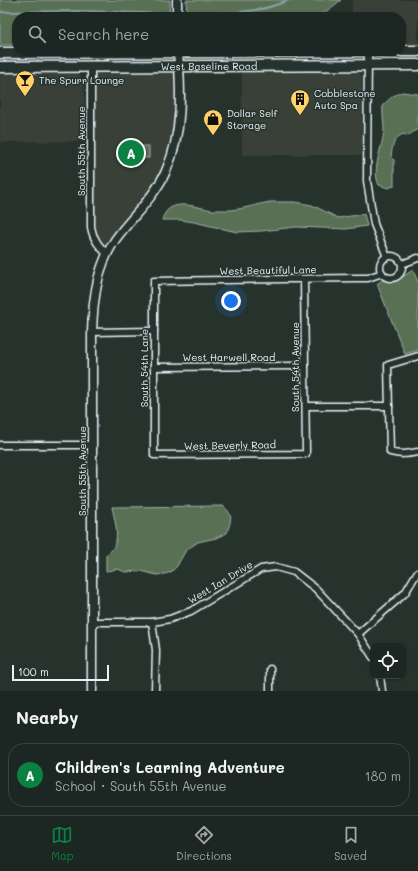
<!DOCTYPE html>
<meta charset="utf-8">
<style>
:root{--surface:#1c2622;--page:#252e2a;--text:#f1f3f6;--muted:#a0a5a5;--line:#3a4340;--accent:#0b8043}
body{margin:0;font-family:Mali,sans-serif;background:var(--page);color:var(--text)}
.controls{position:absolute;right:12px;bottom:12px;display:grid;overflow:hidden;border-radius:8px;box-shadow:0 1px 3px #0004}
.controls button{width:36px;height:36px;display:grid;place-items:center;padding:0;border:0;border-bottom:1px solid var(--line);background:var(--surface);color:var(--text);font:20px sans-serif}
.scale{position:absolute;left:12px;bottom:10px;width:97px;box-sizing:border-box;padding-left:4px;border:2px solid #e8f1f8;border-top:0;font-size:11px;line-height:14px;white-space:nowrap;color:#e8f1f8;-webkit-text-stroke:3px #26332d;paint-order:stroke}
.you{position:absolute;left:231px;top:301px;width:14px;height:14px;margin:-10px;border:3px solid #fff;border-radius:50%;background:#1a73e8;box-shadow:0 0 0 6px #1a73e833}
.badge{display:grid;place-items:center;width:26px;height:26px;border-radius:50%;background:var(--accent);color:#fff;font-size:13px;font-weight:700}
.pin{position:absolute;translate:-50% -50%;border:2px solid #fff;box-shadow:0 1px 4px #0006}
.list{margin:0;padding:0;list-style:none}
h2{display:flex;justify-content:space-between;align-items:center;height:52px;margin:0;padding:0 16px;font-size:17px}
h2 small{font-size:13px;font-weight:400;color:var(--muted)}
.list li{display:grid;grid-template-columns:26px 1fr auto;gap:12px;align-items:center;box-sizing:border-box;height:64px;margin:0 8px 8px;padding:0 8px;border:1px solid var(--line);border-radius:16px}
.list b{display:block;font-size:15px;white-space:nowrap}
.list p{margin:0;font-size:13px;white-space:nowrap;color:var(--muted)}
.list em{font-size:13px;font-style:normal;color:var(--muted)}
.icon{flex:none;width:22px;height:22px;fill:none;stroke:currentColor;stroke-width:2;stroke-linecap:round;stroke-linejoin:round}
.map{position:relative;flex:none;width:418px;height:691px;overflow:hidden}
.search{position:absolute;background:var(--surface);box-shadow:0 1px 3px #0004;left:12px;right:12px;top:12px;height:44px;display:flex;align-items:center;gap:10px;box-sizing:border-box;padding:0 14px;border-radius:16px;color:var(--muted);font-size:15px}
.sheet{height:124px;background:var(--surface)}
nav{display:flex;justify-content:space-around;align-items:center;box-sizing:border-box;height:56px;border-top:1px solid var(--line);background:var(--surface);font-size:11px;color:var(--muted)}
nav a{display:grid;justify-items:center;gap:2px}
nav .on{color:var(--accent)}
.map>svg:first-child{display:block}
</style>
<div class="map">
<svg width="418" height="691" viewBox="0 0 418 691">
<rect width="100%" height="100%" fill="#26332d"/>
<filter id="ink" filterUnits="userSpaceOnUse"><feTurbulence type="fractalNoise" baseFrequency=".025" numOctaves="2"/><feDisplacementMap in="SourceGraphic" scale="8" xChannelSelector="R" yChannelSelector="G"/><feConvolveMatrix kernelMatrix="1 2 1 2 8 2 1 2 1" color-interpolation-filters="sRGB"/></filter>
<g filter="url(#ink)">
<g fill="#394138">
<polygon points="352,0 418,0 418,45 401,45 401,17 352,17"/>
<polygon points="356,70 360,73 362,78 362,155 242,155 242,71"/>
<polygon points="175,72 175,126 172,140 163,166 156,181 118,229 107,248 101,242 94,233 94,227 95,73"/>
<polygon points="77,73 84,81 85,141 0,142 0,74"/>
</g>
<g fill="#5a7054" stroke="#a1b0a6">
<polygon points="0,0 170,0 169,17 17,17 17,45 0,45"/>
<polygon points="186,0 341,0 319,17 187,17"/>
<path d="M402,92l16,2v35l-11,7 -3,-2c-11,3 -12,14 -13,24l3,2v26l-6,2 -9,-3c-8,-16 4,-38 5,-55 0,-8 -2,-16 -1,-25l10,-9z"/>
<rect x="139" y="146" width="10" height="12"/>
<path d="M270,202h24l18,3 26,13 26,-4 3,12 -21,3 -50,-2 -35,4 -24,1 -43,-10 -13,-2h-19c7,-24 33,-13 50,-10 6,0 13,0 19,0 13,-1 26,-6 39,-8z"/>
<polygon points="413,270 418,282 418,350 405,354 377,284 382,280 396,281"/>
<path d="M223,506c11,9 8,14 4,27l-11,5 -18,4 -12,8 -9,16 -6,6 -6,2 -8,1 -16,-4 -16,1 -7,-3 -12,2v-16c17,-11 9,-32 6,-48z"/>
</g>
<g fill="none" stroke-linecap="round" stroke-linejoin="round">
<g stroke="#89a1a6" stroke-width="2">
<polyline points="0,12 84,11 167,14"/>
<path d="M189,14c33,-2 69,1 99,-14"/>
</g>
<g stroke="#e8f1f8" stroke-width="9">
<g id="minor">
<polyline points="368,51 367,181 374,224 387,257"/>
<path d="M91,67v160c2,12 8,19 16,27"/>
<circle cx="391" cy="267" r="11"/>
<polyline points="402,264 418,258"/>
<polyline points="304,279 306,454 154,455 154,281 356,278 368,278 382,273"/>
<polyline points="92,332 154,331"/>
<path d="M418,356l-30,9 2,87c10,3 17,2 28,0"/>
<polyline points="154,367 305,366"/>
<polyline points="306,406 389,406"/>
<polyline points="0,445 92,445"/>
<polyline points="92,622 152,622 170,619 191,611 261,569 276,567 294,572 316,589 358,634 373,657"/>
<polyline points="152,622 156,650 155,691"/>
<polyline points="358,634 405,593 417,573"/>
<polyline points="270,669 270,691"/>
<polyline points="380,676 382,691"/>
</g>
</g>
<g stroke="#e8f1f8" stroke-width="11">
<g id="tertiary">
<polyline points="177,0 177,17"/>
<path d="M92,691v-359c1,-36 6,-72 29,-100 16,-20 35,-38 45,-61 17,-38 15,-80 12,-120"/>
</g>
</g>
<g stroke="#e8f1f8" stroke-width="13">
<g id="primary">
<polyline points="401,51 418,51"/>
<polyline points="0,53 389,51"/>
<path id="s1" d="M0,67l418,-2"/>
</g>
</g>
<use href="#minor" stroke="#26332d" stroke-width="6"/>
<use href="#tertiary" stroke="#26332d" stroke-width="8"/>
<use href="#primary" stroke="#26332d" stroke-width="10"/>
</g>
</g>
<defs>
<g id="bar-pin" transform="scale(1)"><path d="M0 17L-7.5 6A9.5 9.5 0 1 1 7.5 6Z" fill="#ffd166" stroke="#26332d"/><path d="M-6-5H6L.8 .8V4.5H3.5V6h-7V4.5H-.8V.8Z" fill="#111"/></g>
<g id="building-pin" transform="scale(1)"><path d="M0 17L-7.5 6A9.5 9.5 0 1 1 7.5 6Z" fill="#ffd166" stroke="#26332d"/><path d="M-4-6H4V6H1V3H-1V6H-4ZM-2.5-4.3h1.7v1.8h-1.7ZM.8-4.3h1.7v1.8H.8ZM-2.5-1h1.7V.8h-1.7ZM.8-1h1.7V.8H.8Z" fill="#111"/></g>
<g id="shop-pin" transform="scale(1)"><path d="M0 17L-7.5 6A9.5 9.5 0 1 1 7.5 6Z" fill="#ffd166" stroke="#26332d"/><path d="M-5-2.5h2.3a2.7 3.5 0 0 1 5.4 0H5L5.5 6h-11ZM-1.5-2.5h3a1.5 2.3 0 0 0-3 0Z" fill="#111"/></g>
</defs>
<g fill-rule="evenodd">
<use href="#bar-pin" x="25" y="80"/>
<use href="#building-pin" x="300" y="99"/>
<use href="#shop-pin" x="213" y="119"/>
</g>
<g text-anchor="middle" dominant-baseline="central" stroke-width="3" stroke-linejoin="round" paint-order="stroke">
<g font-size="10" fill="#e8f1f8" stroke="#26332d">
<text stroke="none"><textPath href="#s1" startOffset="209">West Baseline Road</textPath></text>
<text transform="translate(81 151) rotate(-90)">South 55th Avenue</text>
<text transform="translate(268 270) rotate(-1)">West Beautiful Lane</text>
<text x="229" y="357">West Harwell Road</text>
<text transform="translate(295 367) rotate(-90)">South 54th Avenue</text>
<text transform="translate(144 368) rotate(-90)">South 54th Lane</text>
<text transform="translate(230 445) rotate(-1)">West Beverly Road</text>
<text transform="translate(82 471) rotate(-90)">South 55th Avenue</text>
<text transform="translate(220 582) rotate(-31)">West Ian Drive</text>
</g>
<g font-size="10" fill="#e8f1f8" stroke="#26332d" text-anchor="start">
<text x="39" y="80">The Spurr Lounge</text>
<text x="314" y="93">Cobblestone<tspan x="314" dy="12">Auto Spa</tspan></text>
<text x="227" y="113">Dollar Self<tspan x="227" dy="12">Storage</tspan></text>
</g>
</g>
</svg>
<div class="controls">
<button><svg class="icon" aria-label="locate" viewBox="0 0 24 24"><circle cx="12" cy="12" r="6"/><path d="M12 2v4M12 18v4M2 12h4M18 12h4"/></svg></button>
</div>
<div class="scale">100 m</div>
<div class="you"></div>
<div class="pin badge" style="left:131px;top:153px">A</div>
<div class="search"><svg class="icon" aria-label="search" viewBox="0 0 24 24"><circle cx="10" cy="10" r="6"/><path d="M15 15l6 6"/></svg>Search here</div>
</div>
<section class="sheet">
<h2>Nearby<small></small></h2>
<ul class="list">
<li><span class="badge">A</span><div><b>Children's Learning Adventure</b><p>School · South 55th Avenue</p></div><em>180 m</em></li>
</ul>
</section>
<nav>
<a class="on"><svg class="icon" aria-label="map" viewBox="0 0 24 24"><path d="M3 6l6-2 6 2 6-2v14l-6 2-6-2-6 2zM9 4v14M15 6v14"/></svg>Map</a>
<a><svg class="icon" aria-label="directions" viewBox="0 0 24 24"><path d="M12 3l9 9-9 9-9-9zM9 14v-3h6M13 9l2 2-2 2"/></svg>Directions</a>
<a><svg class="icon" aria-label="saved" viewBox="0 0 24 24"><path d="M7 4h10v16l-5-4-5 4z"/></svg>Saved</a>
</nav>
